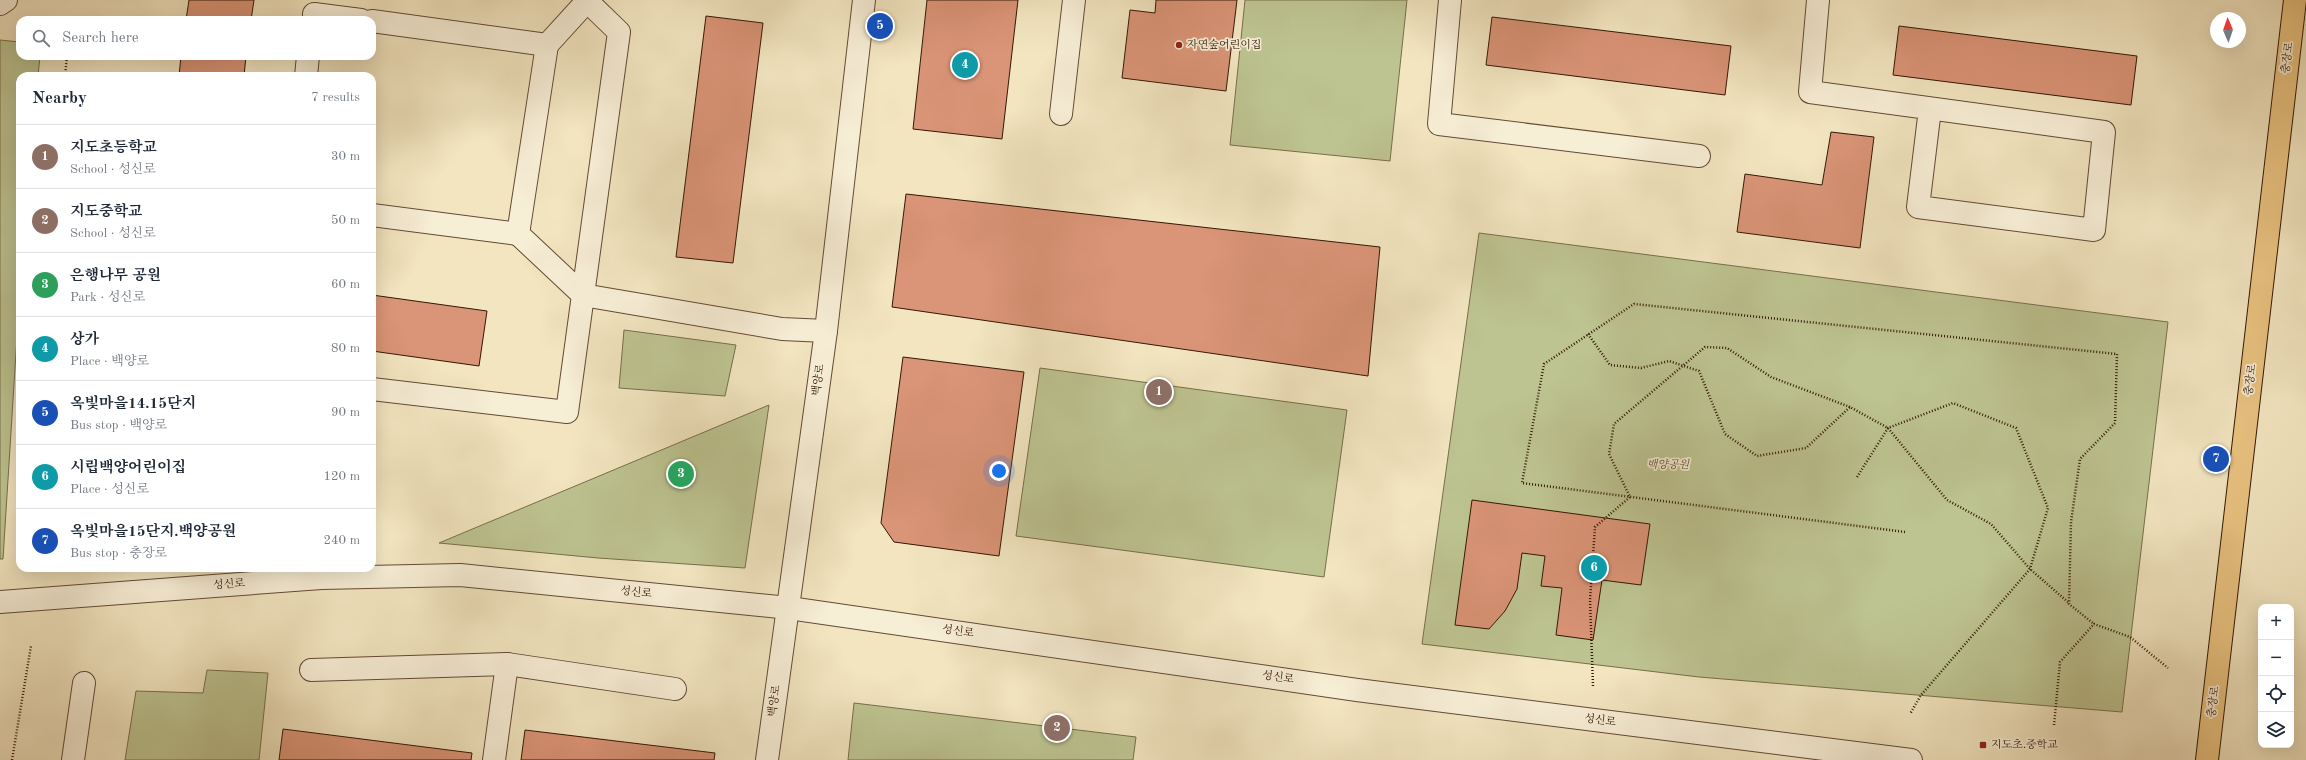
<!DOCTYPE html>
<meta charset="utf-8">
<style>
:root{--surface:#fff;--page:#f6f6f7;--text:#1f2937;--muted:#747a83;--line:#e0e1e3;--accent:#1a73e8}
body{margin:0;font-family:"Old Standard TT","Noto Serif KR",serif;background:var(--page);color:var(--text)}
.controls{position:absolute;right:12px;bottom:12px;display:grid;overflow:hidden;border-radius:8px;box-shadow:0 4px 16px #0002}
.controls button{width:36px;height:36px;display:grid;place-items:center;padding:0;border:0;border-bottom:1px solid var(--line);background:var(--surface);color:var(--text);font:20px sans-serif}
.compass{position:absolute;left:2210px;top:12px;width:36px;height:36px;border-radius:50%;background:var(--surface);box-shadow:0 4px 16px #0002;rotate:358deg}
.you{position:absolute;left:999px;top:471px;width:14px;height:14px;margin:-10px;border:3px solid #fff;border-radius:50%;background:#1a73e8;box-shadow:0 0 0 6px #1a73e833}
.badge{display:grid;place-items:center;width:26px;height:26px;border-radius:50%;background:var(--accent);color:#fff;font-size:13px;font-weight:700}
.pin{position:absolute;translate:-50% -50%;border:2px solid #fff;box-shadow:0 1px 4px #0006}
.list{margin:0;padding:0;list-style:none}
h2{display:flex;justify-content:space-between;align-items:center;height:52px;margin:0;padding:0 16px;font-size:17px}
h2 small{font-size:13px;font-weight:400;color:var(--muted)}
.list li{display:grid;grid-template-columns:26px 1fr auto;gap:12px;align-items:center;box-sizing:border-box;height:64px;padding:0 16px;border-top:1px solid var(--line)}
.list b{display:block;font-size:15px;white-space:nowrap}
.list p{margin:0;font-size:13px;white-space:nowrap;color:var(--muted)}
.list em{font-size:13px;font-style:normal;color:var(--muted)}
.icon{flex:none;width:22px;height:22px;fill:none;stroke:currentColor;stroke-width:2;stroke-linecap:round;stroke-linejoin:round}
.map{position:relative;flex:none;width:2306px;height:760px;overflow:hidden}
.search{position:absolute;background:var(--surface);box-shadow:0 4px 16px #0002;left:16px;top:16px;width:360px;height:44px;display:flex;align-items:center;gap:10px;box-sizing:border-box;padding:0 14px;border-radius:12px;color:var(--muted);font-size:15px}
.panel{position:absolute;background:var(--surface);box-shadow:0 4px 16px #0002;left:16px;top:72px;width:360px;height:500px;border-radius:12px}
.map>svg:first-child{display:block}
</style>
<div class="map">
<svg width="2306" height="760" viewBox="0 0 2306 760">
<rect width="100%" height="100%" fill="#f2e5c0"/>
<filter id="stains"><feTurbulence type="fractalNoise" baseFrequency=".005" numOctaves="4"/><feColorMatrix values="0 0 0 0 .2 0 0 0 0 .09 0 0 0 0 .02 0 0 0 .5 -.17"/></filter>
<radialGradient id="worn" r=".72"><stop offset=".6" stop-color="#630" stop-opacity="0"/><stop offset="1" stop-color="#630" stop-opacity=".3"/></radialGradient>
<g fill="#bdc491" stroke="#786e4c">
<polygon points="1245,0 1407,0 1390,161 1230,145"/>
<polygon points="0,40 20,42 20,56 40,56 38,76 20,76 20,289 3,559 0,559"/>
<polygon points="1479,233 2168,322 2122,712 1699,677 1422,644"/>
<polygon points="624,330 736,345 725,396 619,388"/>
<polygon points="1040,368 1347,410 1324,577 1016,536"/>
<polygon points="769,405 745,568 598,558 439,543"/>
<polygon points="207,670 268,673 259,760 125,760 136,691 203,693"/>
<polygon points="854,703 1136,737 1133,760 848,760"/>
</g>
<g fill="#da9477" stroke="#331706">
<polygon points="189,0 254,0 251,20 186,20"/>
<polygon points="927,0 1018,0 1002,139 913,129"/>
<polygon points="1156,0 1237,0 1226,91 1122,78 1130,10 1155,13"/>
<polygon points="706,16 763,23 733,263 676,257"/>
<polygon points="1492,17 1731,46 1725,95 1486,65"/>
<polygon points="1899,26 2137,56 2131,105 1893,75"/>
<polygon points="181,56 246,56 244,76 179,76"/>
<polygon points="1831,132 1874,137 1860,248 1737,232 1745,174 1822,185"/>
<polygon points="906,194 1380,247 1368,376 892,307"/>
<polygon points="372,295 487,311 479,366 372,351"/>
<polygon points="903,357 1024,372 999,556 894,542 881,523"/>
<polygon points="1472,500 1650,524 1641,585 1602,580 1593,640 1556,635 1562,588 1541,586 1545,556 1522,553 1517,589 1505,611 1489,629 1455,625"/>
<polygon points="283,729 472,753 471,760 279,760"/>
<polygon points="525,730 715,753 714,760 521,760"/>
</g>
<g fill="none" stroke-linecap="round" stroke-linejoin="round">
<g stroke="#634a34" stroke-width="24">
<g id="minor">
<polyline points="1450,0 1439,124 1699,156"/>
<polyline points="1818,0 1810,92 2104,132 2094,230 1918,207 1930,109"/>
<polyline points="587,1 619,32 583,295 782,329 826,331"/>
<polyline points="0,4 6,0"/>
<polyline points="314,20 314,14 361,20"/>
<polyline points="372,21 547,45 588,0"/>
<polyline points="306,76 308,56"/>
<polyline points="1061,114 1074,0"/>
<polyline points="372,215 518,234 547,45"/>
<polyline points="372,389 567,412 583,295 518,234"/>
<polyline points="0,602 321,578 460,575 789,608 1357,690 1911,760"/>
<polyline points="311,670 507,664 675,689"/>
<polyline points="73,760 84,683"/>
<polyline points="494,760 507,664"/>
<polyline points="767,760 826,331 864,0"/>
</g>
</g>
<g stroke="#331706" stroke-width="24">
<polyline id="major" points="2207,760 2295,0"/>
</g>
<g stroke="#331706" stroke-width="2.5" stroke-dasharray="1 2" stroke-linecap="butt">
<polyline points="65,76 67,56"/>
<polyline points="1588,334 1610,365 1641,368 1669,361 1699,371 1725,434 1757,456 1806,448 1850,407 1888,428 1947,500 1991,524 2030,569 2069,603"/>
<polyline points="1857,477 1888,428 1953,403 2016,428 2048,508 2030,569 1921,695 1910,714"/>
<polyline points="1905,532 1522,483 1544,364 1634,304 2117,354 2115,423 2080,459 2071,522 2069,604 2094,624"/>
<polyline points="1593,686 1590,600 1595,527 1630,497 1609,454 1614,424 1705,347 1727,348 1771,377 1850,407"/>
<polyline points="2054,725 2060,662 2094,624 2130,637 2168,668"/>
<polyline points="12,760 31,646"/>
</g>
<use href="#minor" stroke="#f7eed6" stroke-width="22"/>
<use href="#major" stroke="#e9c280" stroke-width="22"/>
</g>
<g fill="#8f2418" stroke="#f7eed6" stroke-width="1.5">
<circle cx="1179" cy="45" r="4"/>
<rect x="1979" y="741" width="8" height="8" rx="2"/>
</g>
<g text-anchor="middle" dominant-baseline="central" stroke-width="3.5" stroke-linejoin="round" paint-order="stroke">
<g font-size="11" fill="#331706" stroke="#f7eed6" text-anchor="start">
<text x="1187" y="45">자연숲어린이집</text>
<text x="1991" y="745">지도초.중학교</text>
</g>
<g font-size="11" fill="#331706" stroke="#f7eed6">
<text transform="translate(2288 58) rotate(-83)">충장로</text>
<text transform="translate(819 380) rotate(-82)">백양로</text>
<text transform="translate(2251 380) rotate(-83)">충장로</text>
<text transform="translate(229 585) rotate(-4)">성신로</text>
<text transform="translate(636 593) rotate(6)">성신로</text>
<text transform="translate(958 632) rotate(8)">성신로</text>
<text transform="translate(1278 678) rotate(8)">성신로</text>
<text transform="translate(775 701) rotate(-82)">백양로</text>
<text transform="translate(2214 702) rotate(-83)">충장로</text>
<text transform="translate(1600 721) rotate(7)">성신로</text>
</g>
<g font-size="11" font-style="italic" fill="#5c4b30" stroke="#f7eed6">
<text x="1668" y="465">백양공원</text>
</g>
</g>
<rect width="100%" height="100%" filter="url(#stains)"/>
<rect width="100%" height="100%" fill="url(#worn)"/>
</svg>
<div class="controls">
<button>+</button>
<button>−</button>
<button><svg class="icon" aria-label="locate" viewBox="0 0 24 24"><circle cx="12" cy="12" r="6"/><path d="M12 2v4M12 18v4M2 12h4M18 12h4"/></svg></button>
<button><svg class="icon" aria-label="layers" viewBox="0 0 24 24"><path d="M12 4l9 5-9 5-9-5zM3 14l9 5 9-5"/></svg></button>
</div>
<svg class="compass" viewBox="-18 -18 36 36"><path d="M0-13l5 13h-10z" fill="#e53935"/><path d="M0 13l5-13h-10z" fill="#747a83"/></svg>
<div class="you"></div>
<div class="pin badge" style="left:1159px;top:392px;background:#8d6e63">1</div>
<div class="pin badge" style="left:1057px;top:728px;background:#8d6e63">2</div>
<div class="pin badge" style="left:681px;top:474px;background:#2e9e5b">3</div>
<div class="pin badge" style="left:965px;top:65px;background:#0f9aa8">4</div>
<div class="pin badge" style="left:880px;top:26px;background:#1a4fb4">5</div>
<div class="pin badge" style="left:1594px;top:568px;background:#0f9aa8">6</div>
<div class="pin badge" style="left:2216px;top:459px;background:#1a4fb4">7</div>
<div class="search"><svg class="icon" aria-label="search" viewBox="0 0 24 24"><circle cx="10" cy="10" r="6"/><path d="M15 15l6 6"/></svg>Search here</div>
<section class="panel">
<h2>Nearby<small>7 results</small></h2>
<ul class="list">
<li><span class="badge" style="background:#8d6e63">1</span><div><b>지도초등학교</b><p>School · 성신로</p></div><em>30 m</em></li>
<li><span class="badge" style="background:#8d6e63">2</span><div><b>지도중학교</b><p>School · 성신로</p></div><em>50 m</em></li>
<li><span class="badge" style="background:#2e9e5b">3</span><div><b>은행나무 공원</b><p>Park · 성신로</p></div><em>60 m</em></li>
<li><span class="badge" style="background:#0f9aa8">4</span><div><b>상가</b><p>Place · 백양로</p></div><em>80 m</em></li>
<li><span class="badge" style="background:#1a4fb4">5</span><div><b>옥빛마을14.15단지</b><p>Bus stop · 백양로</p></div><em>90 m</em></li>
<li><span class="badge" style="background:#0f9aa8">6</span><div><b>시립백양어린이집</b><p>Place · 성신로</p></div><em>120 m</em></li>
<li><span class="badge" style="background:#1a4fb4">7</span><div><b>옥빛마을15단지.백양공원</b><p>Bus stop · 충장로</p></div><em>240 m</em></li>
</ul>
</section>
</div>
